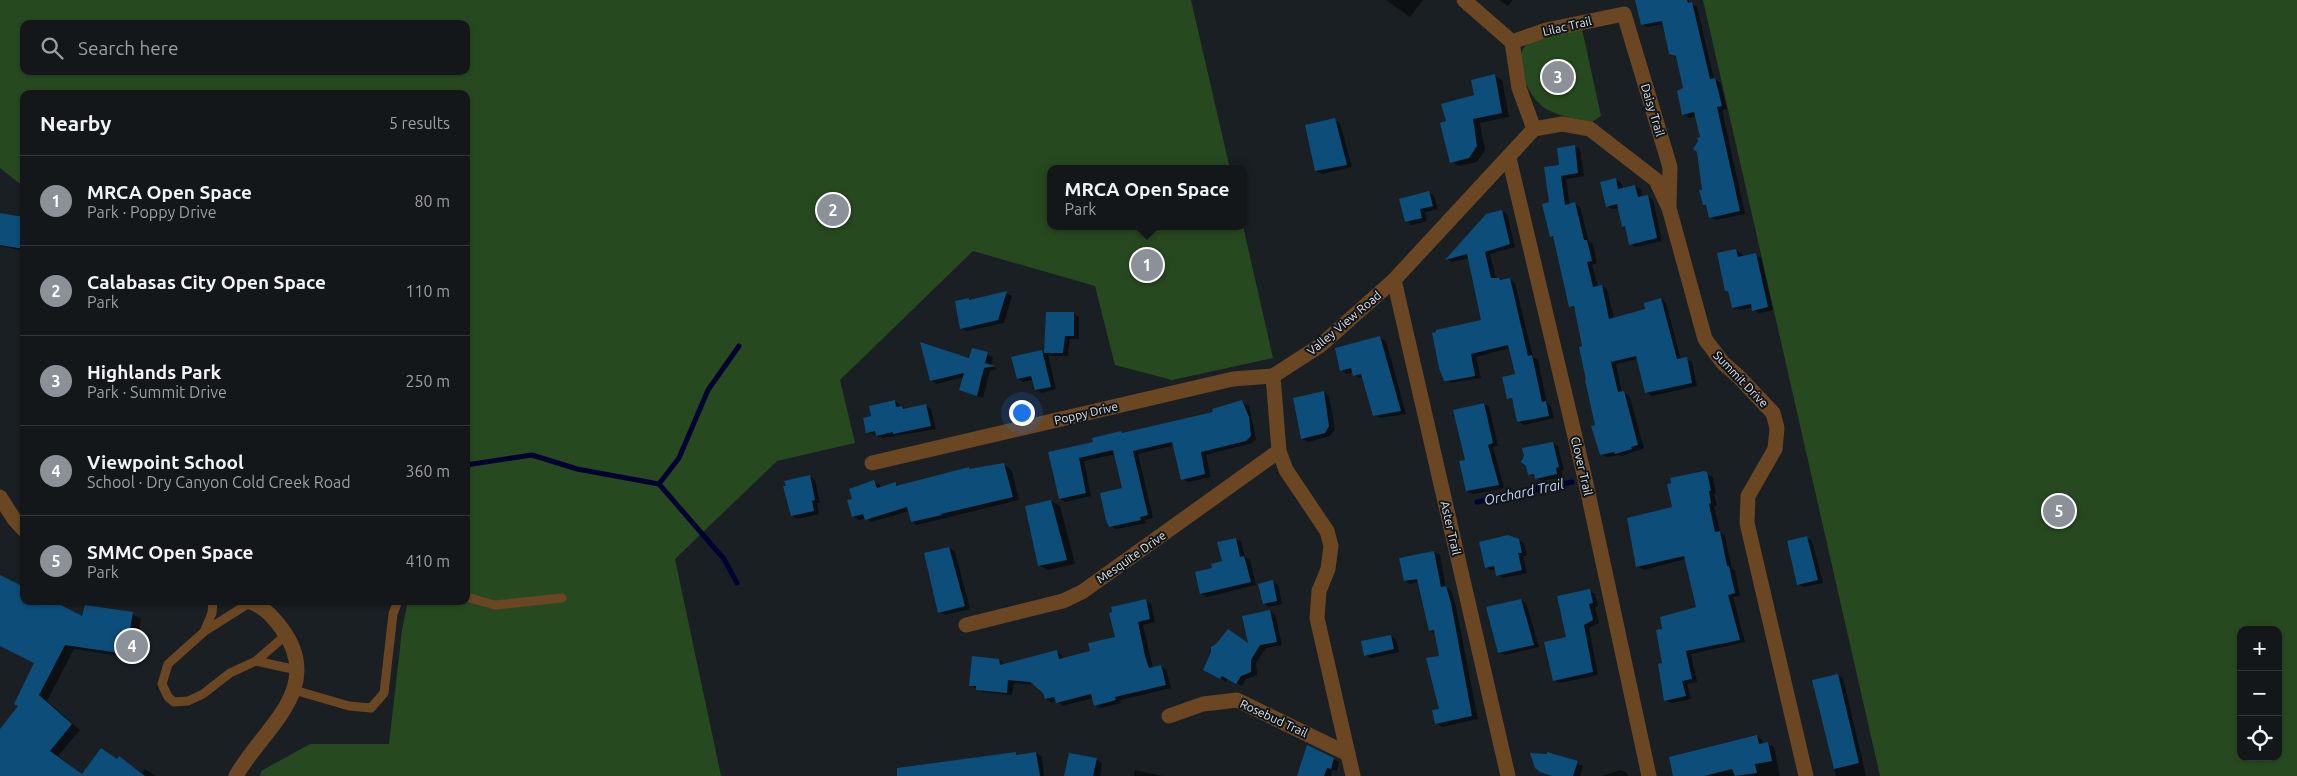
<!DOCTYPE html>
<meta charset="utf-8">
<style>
:root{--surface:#13171a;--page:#1c2023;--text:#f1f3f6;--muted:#9d9fa2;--line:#323639;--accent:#8c9099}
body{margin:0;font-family:Ubuntu,sans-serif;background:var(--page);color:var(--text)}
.controls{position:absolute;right:15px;bottom:15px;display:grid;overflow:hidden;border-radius:10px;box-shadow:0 1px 4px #0004}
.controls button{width:45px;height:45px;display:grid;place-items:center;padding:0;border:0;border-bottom:1px solid var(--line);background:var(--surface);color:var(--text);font:25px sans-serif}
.you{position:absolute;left:1021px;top:412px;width:18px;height:18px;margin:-12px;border:4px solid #fff;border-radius:50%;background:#1a73e8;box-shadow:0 0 0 8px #1a73e833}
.badge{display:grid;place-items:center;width:32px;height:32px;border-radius:50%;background:var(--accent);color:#fff;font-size:16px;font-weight:700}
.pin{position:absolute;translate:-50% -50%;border:2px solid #fff;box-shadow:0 1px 5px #0006}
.popup{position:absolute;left:1047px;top:165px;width:200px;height:65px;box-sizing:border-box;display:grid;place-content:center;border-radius:10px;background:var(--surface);filter:drop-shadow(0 1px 4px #0005);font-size:16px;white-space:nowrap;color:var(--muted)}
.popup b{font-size:19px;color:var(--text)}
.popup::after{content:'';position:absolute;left:50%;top:100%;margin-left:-10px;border:10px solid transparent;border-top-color:var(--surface)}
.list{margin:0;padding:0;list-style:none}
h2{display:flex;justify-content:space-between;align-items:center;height:65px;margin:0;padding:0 20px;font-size:21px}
h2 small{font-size:16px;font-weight:400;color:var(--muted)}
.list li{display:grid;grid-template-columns:32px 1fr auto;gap:15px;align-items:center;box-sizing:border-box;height:90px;padding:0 20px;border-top:1px solid var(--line)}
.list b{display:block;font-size:19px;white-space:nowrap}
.list p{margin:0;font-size:16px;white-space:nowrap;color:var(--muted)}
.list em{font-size:16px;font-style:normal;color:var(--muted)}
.icon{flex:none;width:28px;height:28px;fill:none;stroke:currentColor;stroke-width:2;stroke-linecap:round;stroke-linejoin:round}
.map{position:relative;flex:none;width:2297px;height:776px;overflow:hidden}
.search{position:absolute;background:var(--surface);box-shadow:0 1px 4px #0004;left:20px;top:20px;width:450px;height:55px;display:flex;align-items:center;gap:12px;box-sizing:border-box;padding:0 18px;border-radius:10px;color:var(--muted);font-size:19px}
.panel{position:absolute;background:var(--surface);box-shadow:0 1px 4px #0004;left:20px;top:90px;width:450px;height:515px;border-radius:10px}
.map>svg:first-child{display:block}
</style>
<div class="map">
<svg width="2297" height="776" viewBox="0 0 2297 776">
<rect width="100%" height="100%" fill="#191f23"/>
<g fill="#274920" fill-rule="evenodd">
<path d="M0,0h1191l39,169h-179v57h192l30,132 -101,22 -57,-15 -20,-79 -122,-35 -133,129 15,63 -78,18 -102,98 46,217h-461l1,-5 49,-27h79l13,-114 6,-29h58v-507h-442v93l-24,-19zM24,24h442v47h-442z"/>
<path d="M1703,0h594v776h-417zM2241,630h37v127h-37z"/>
<path d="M1582,29l19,87 -9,6c-14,-3 -30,-5 -42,-11 -18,-7 -35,-41 -28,-60 1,-3 5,-6 7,-9z"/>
</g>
<g fill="#0007">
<polygon points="1386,0 1423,0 1410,17"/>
<polygon points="1499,0 1513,0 1508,6"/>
<polygon points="1642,0 1689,0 1689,4 1697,7 1714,79 1720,82 1727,109 1722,110 1745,214 1716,220 1710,217 1708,207 1704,205 1699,141 1701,138 1696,116 1689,118 1683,114 1684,88 1678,59 1670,53 1664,24 1647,27 1642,24"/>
<polygon points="1495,76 1502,80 1509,117 1480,123 1485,150 1477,162 1459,166 1452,162 1447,122"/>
<polygon points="1334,120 1340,123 1352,167 1322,174 1316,171"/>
<polygon points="1574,146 1580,149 1584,176 1566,179 1570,205 1575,204 1580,207 1589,242 1593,244 1597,263 1592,265 1598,287 1602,286 1607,289 1614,319 1647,309 1661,299 1666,303 1681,360 1687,359 1692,362 1697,386 1652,396 1646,392 1638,359 1616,364 1622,393 1629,395 1644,448 1622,456 1619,455 1607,457 1601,454 1575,309 1570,306 1554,238 1551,236 1550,203 1561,166"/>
<polygon points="1616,180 1621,183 1623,189 1635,186 1641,190 1642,197 1647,196 1653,200 1662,241 1636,247 1630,244 1619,208 1612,209 1607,206"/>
<polygon points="1428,192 1434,196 1438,209 1425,212 1427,221 1412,225 1406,221"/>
<polygon points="1502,211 1507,214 1515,247 1490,254 1496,279 1510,280 1515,283 1533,357 1538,360 1547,403 1551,406 1554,418 1524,425 1518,421 1514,402 1508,398 1516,375 1510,348 1476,357 1481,378 1451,383 1445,380 1483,321 1469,258 1452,262 1447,259"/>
<polygon points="0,212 2,214 24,217 24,251 0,246"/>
<polygon points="1736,250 1742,254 1743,257 1755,255 1761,258 1773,310 1759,313 1754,310 1753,307 1739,310 1733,307 1730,292 1726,290"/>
<polygon points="1006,293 1012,296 1004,323 967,331 962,328 969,299 972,301"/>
<polygon points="1047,313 1073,313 1079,317 1079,339 1070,339 1068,356 1051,356 1048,354 1056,389 1042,393 1036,390 1033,380 1023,382 1018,379 1042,351 1046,353"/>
<polygon points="1380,338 1386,341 1406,414 1380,418 1374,415 1363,378 1360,378 1354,375 1353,372 1347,374 1341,370"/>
<polygon points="973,349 993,357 991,366 998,369 990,371 983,398 961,390 964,377 936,384 931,380 970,359"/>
<polygon points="1324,392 1329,396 1335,429 1330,436 1308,442 1302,438"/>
<polygon points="895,401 905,409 925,405 931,409 936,429 882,438 868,432 873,417"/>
<polygon points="1242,402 1249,406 1256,439 1252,443 1206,455 1211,477 1188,482 1183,479 1175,445 1138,454 1153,518 1145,520 1146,523 1116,529 1110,526 1124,489 1116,454 1084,461 1091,496 1065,502 1060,499 1049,453 1094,443 1121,432 1124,434 1214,413"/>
<polygon points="1484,404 1489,407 1498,446 1493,447 1504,488 1473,494 1467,491 1467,461"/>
<polygon points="1553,443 1558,446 1564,470 1561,471 1563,477 1542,481 1529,474"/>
<polygon points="1004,464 1012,471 1019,500 917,525 912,521 909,511 872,522 866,518 859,520 853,516 853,500 874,482 880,485 881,489 896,484 900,486 969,469 971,470"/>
<polygon points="1707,474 1713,477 1716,494 1714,494 1717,506 1714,506 1720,532 1725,536 1732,569 1735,570 1740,596 1733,597 1745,642 1691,654 1697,682 1687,684 1691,699 1671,703 1666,700 1664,630 1697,608 1686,559 1643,570 1638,566 1673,508"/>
<polygon points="809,476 815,480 820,503 817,503 819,514 798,519 792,516"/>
<polygon points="1051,501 1060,506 1075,564 1048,570 1039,565"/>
<polygon points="1508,537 1513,537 1524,543 1527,556 1523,556 1527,573 1503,578 1497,575 1496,569 1491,570 1486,567"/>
<polygon points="1807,538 1812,541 1823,583 1804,587 1798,584"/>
<polygon points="1236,539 1241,542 1245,557 1250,560 1256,585 1207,597 1201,594 1214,569 1223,562"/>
<polygon points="949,548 955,552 970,609 945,615 939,612"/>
<polygon points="1434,552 1440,555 1446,587 1451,590 1456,607 1478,719 1442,727 1436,723 1440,710 1440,657 1436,634 1430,631 1419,582 1410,584 1405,581 1401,559"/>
<polygon points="0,576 24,601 82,618 132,614 141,619 134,658 74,649 47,701 80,730 58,756 83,775 118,760 128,763 142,773 145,769 156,776 0,776 0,731 20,706 36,663 0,645"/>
<polygon points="1272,582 1278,585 1282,604 1269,607 1264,604"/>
<polygon points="1590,591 1595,594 1598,606 1595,607 1599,623 1589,628 1598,675 1560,683 1554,680 1568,638"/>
<polygon points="1146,600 1151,604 1155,622 1143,625 1151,660 1153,668 1161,666 1166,670 1171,688 1120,700 1121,703 1101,708 1095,705 1093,698 1063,706 1056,701 1052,702 1046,699 1044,692 1036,685 1014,683 1012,695 983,692 970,685 999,660 1005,665 1056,652 1062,655 1063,659 1091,652 1116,638"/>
<polygon points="1521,600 1526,603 1539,647 1505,655 1499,652"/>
<polygon points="1270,611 1275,615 1282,645 1266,648 1256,663 1257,675 1246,679 1242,686 1228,678 1226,682 1205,669 1250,645"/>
<polygon points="1391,636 1396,639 1399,652 1371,658 1365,655"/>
<polygon points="1837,675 1843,678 1866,776 1836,776 1813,680"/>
<polygon points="1757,736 1762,740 1763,745 1768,744 1774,747 1780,776 1676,776"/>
<polygon points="1015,753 1019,756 1036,753 1042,757 1044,776 903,776"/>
<polygon points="1548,755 1583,766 1580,776 1557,776"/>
<polygon points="1097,759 1102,763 1100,776 1066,776"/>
<polygon points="1333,759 1339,762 1337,771 1332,770 1331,776 1299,776"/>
<polygon points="1135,770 1163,776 1164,776 1134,776"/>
<polygon points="1621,770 1627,773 1628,776 1601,776"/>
</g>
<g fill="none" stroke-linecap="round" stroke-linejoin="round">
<g stroke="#000332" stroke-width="5">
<polyline points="466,465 532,455 577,469 659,484 724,559 737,583"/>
<polyline points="659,484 679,458 708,390 739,346"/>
<polyline points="1477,502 1572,482"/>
</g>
</g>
<g fill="#0c4d79">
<polygon points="1635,0 1687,0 1688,3 1692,2 1710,79 1715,78 1722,106 1717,107 1740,211 1709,218 1706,205 1703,205 1699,190 1702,190 1697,152 1693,149 1698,141 1697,138 1700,137 1694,112 1682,115 1677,91 1683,88 1676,56 1669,54 1662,21 1641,25"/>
<polygon points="1495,74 1502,113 1473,119 1477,146 1469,158 1450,163 1440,123 1446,121 1441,104 1474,95 1471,80"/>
<polygon points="1335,118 1347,165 1315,171 1305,125"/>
<polygon points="1575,145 1578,173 1561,176 1565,205 1575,202 1584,240 1587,240 1592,261 1587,262 1593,287 1602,285 1609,319 1645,309 1644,303 1661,298 1677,359 1687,357 1692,383 1645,393 1636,356 1611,362 1618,392 1624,391 1638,445 1631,447 1632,449 1615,454 1614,452 1600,455 1596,442 1591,426 1595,425 1585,380 1586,380 1579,347 1582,346 1574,306 1569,307 1553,236 1550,237 1542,204 1549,202 1544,167 1559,165 1557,148"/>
<polygon points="1616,178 1618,189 1635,185 1638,197 1648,195 1657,238 1629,245 1625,226 1622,227 1617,204 1606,207 1600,182"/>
<polygon points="1429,191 1433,206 1420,209 1422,218 1405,222 1399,199"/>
<polygon points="1502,210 1510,244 1485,252 1491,278 1499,278 1500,280 1510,278 1528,356 1532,355 1542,402 1546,401 1549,416 1517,422 1512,398 1507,399 1502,377 1515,374 1508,345 1471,354 1475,376 1448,381 1444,381 1439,368 1432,333 1436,332 1436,330 1481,320 1467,254 1445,260 1486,214"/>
<polygon points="0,213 24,217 24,249 0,245"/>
<polygon points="1736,249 1738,257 1756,253 1768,307 1752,311 1751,304 1732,308 1728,291 1725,291 1717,253"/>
<polygon points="1007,291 998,320 960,329 955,301 969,298 969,300"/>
<polygon points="1046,312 1074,312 1074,336 1065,336 1063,353 1044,353"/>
<polygon points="1380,336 1401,411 1373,416 1361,374 1353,376 1351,368 1340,371 1335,348"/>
<polygon points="920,342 969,358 972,348 988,352 985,363 995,366 984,368 977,396 959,390 964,373 930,381"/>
<polygon points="1042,350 1051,387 1035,390 1031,376 1017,379 1011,357"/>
<polygon points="1324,391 1329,426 1325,433 1301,439 1293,398"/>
<polygon points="895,400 896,407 902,406 903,409 926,404 931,426 893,434 893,432 876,436 875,431 866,433 863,418 871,416 869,406"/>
<polygon points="1242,400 1249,417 1251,436 1246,441 1201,452 1205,474 1181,480 1172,442 1133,451 1148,515 1140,517 1141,520 1109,527 1106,520 1100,493 1122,488 1113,450 1079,458 1086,493 1059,499 1048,452 1093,442 1092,438 1121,431 1122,433 1213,412 1212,409"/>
<polygon points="1484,403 1493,443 1488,445 1499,485 1466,491 1459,461 1465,460 1453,410"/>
<polygon points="1553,442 1559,467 1556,468 1557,474 1535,479 1534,474 1528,475 1526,466 1521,462 1524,456 1522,448"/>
<polygon points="1004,463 1013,497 941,514 942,515 911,522 907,507 865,520 863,514 852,517 847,500 852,499 849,489 874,480 877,488 896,482 896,486 969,467 969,469"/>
<polygon points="1704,471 1707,472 1711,491 1709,491 1711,503 1709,504 1715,532 1720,531 1727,566 1729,566 1735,593 1728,595 1740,640 1686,651 1692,679 1682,681 1686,696 1664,701 1658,664 1662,663 1656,630 1662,629 1660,617 1696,607 1684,556 1636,567 1627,518 1672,507 1667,484 1671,483 1670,478"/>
<polygon points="810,475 815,500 812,501 814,511 791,516 783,486 786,486 784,481"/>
<polygon points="1051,500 1067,560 1038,566 1025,506"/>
<polygon points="1508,535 1519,539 1522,553 1518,553 1522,570 1496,576 1494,566 1485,568 1479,542"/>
<polygon points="1807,536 1818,580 1797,585 1787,541"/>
<polygon points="1236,538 1240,557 1244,556 1251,582 1200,594 1195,572 1212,568 1211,564 1222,561 1217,542"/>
<polygon points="949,547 965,606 938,613 924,553"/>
<polygon points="1434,551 1441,587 1446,586 1451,603 1472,716 1435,724 1432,710 1439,709 1426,658 1439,656 1434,630 1429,631 1417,579 1404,581 1399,558"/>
<polygon points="0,575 24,587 24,601 53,601 82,616 85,605 133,612 126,654 65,645 39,695 72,724 50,751 82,774 101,748 117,759 119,756 145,776 0,776 0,729 18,706 14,704 34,663 0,646"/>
<polygon points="1273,580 1277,601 1263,604 1258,584"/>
<polygon points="1590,589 1593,603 1589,604 1593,620 1584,625 1593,672 1553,681 1544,642 1566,637 1557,596"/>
<polygon points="1146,599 1150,619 1138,622 1145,656 1149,668 1161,665 1166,685 1115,697 1116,700 1094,706 1091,694 1056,703 1054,697 1045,699 1043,693 1030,682 1008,680 1007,693 976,690 976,686 969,686 972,656 999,659 1000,665 1057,650 1059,659 1090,651 1088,643 1115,637 1109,613 1112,612 1111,607"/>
<polygon points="1521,599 1534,645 1498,653 1486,607"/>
<polygon points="1270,610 1277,642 1260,645 1251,660 1251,672 1241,676 1236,684 1222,676 1220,679 1203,670 1211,652 1211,647 1216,644 1228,629 1248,643 1242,616"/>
<polygon points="1391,635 1394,649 1364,656 1361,641"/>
<polygon points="1838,674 1859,763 1834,769 1812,680"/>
<polygon points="1757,735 1759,744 1768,742 1772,761 1755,764 1757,773 1735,776 1732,769 1704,776 1673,776 1669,757"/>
<polygon points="1307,745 1334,758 1331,769 1327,768 1324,776 1297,776"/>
<polygon points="1016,752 1016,755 1036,752 1040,776 897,776 897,768"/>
<polygon points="1547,752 1578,761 1573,776 1552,776 1540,772 1535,768 1530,753 1547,754"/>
<polygon points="1069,753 1097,758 1093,776 1064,776"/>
</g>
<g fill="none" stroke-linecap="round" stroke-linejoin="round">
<g stroke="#6a4623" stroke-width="9">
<polyline points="466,597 495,605 562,598"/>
<polyline points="251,602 205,631 168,664 162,684 168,697 174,702 188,701 203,694 230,673 256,661 286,635"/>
<polyline points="205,630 212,613 213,601"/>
<polyline points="256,661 297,670"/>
<polyline points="294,690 349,706 371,708 384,693 393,614 398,601"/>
</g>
<g stroke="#6a4623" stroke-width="15">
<polyline points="1464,0 1512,42 1519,88 1534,129"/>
<polyline points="1512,42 1546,30 1624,14 1670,167 1669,205"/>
<polyline points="1509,158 1585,479 1649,776"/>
<polyline points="1394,280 1508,776"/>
<polyline points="1273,376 1321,345 1394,280 1534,129 1562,124 1590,129 1656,180 1669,208 1705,339 1723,363 1739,377 1773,413 1777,428 1775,449 1748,496 1747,523 1806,776"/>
<polyline points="1273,376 1279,451 1286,470 1327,531 1331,546 1328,569 1319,591 1317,618 1353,776"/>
<polyline points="872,463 1233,379 1273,376"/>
<polyline points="0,497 14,519 24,530"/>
<polyline points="966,625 1063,601 1082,592 1279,451"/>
<polyline points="1169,716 1203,704 1237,700 1348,754"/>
<path d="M236,776c26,-47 90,-87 46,-147 -9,-12 -19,-24 -35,-28"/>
</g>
</g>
<g text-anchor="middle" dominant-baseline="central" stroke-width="4" stroke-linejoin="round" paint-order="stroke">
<g font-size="12" fill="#dee2e5" stroke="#10151a">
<text transform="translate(1567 26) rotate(-13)">Lilac Trail</text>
<text transform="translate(1653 110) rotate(73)">Daisy Trail</text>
<text transform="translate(1344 323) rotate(-40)">Valley View Road</text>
<text transform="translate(1741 379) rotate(46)">Summit Drive</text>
<text transform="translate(1086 413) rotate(-13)">Poppy Drive</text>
<text transform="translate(1582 466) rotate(77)">Clover Trail</text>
<text transform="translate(1451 528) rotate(77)">Aster Trail</text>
<text transform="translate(1131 557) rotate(-35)">Mesquite Drive</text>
<text transform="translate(1274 718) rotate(25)">Rosebud Trail</text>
</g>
<g font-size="14" font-style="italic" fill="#c1d5f5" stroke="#10151a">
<text transform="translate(1524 492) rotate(-12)">Orchard Trail</text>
</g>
</g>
</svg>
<div class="controls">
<button>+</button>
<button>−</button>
<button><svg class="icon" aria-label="locate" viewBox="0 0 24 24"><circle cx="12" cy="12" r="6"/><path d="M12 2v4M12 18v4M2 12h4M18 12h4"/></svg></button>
</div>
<div class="you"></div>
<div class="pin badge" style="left:1147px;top:265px">1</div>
<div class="popup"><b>MRCA Open Space</b>Park</div>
<div class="pin badge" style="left:833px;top:210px">2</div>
<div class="pin badge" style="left:1558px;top:77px">3</div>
<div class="pin badge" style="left:132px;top:646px">4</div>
<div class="pin badge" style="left:2059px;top:511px">5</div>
<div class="search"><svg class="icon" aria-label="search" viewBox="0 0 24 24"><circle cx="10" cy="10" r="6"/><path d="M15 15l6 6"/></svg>Search here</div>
<section class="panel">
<h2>Nearby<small>5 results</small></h2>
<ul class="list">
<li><span class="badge">1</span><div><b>MRCA Open Space</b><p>Park · Poppy Drive</p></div><em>80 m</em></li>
<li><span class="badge">2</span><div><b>Calabasas City Open Space</b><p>Park</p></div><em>110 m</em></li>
<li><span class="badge">3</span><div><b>Highlands Park</b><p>Park · Summit Drive</p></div><em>250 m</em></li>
<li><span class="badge">4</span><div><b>Viewpoint School</b><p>School · Dry Canyon Cold Creek Road</p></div><em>360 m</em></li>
<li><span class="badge">5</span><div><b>SMMC Open Space</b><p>Park</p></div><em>410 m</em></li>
</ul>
</section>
</div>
